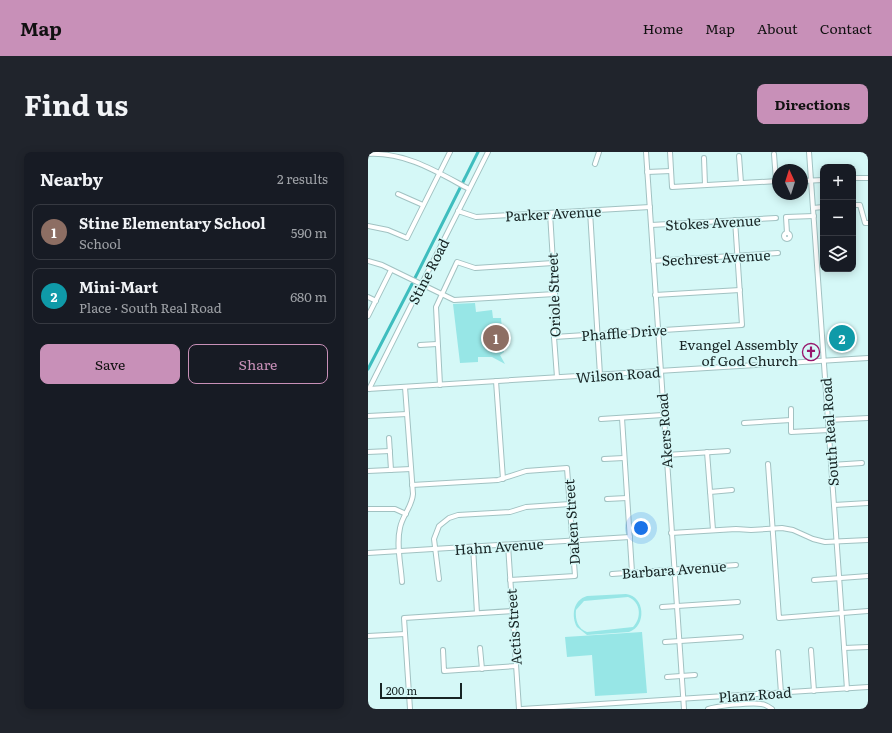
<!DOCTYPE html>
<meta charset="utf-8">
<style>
:root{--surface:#171b24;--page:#20242c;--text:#f1f3f6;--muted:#9ea1a6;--line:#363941;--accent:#c890b8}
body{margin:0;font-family:Literata,serif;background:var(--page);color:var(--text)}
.controls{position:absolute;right:12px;top:12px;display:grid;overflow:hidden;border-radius:8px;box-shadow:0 2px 10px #0003}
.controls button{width:36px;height:36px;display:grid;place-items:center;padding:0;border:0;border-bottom:1px solid var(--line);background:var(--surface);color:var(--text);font:20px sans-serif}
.compass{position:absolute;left:404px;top:12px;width:36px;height:36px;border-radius:50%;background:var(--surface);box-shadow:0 2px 10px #0003;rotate:356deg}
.scale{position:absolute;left:12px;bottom:10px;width:82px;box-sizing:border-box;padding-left:4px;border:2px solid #172424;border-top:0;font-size:11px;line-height:14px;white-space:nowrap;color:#172424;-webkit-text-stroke:3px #d5f8f7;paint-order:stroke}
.you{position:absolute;left:273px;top:376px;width:14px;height:14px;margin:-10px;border:3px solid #fff;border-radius:50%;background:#1a73e8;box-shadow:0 0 0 6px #1a73e833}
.badge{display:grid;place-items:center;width:26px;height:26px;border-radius:50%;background:var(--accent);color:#fff;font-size:13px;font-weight:700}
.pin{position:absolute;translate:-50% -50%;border:2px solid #fff;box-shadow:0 1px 4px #0006}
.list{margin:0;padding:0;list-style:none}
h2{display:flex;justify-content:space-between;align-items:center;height:52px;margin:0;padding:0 16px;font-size:17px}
h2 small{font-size:13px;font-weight:400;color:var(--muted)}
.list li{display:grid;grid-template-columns:26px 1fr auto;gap:12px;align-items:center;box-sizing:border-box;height:56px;margin:0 8px 8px;padding:0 8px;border:1px solid var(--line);border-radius:8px}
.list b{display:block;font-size:15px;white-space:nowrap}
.list p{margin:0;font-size:13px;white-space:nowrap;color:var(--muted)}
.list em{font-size:13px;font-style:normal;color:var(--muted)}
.actions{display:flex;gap:8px;padding:12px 16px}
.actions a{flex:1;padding:9px 0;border:1px solid var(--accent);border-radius:8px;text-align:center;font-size:14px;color:var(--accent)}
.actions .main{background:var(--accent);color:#111}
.icon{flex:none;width:22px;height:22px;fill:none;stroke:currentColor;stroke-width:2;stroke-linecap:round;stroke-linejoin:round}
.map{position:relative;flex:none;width:500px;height:557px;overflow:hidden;border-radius:8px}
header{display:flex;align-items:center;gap:24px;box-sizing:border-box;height:56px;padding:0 20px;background:var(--accent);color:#111}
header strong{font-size:19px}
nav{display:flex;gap:22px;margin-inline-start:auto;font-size:14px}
.intro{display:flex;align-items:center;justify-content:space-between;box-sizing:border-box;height:96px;padding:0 24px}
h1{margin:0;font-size:28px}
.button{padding:10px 18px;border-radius:8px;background:var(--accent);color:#111;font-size:14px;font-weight:700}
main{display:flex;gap:24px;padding:0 24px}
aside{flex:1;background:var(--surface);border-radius:8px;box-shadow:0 2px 10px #0003}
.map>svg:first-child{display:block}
</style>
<header>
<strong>Map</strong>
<nav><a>Home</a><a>Map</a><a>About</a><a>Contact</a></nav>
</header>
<div class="intro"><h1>Find us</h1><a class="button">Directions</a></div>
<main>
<aside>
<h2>Nearby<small>2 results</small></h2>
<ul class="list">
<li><span class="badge" style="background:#8d6e63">1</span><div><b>Stine Elementary School</b><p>School</p></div><em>590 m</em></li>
<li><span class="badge" style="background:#0f9aa8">2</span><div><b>Mini-Mart</b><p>Place · South Real Road</p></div><em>680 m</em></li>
</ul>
<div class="actions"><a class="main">Save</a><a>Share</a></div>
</aside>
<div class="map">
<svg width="500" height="557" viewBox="0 0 500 557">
<rect width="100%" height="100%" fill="#d5f8f7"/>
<g fill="#97e6e6" fill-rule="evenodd">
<polygon points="107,151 108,160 124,158 125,166 133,166 136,200 132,203 137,212 124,205 110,205 110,210 92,211 85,152"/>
<path d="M258,442c19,2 21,32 3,38l-42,3 -10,-8c-6,-11 -4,-27 10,-31zM260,445c13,5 14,21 5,30l-46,5c-9,-3 -12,-12 -11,-22l8,-9z"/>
<polygon points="274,480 279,541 227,544 224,503 199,505 197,485"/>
</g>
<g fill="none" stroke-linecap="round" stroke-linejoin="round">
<g stroke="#3ebdbe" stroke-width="3">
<polyline points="95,30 110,0"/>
<polyline points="47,126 92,36"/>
<polyline points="0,217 44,132"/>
</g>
<g stroke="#a1c2c2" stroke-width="6">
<g id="minor">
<polyline points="278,0 316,557"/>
<polyline points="302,0 304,35 410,29"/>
<polyline points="441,0 479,537"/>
<path d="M0,2c38,-2 69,18 101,35"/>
<polyline points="406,2 408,29"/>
<polyline points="371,4 373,31"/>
<polyline points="336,6 337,33"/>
<polyline points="227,12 231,0"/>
<polyline points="279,20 303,19"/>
<polyline points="485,26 500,26"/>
<polyline points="434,29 455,28"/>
<polyline points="30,42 55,53"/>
<polyline points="485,53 492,53 497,71 500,71"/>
<polyline points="445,56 455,55"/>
<polyline points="90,59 108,65 282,55"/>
<polyline points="222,59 232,223"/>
<polyline points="182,61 187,142 186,185 189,225"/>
<polyline points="283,73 408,66"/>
<polyline points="0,74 20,78 39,86 82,0"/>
<circle cx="419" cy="84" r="3"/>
<polyline points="419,81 418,65 446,64"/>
<polyline points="0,109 14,113 86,148 187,142"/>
<polyline points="285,109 410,101"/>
<polyline points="287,143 372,138"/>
<polyline points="0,145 8,149"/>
<polyline points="0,164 23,118"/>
<polyline points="186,185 374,173 367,68"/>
<polyline points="52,193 69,192"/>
<polyline points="128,229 135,327"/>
<polyline points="72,233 68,155 89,110 107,116 185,111"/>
<polyline points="0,237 500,206"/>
<polyline points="1,237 120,0"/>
<polyline points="423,257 423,280 461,278"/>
<polyline points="0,264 39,262"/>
<polyline points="254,266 264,420"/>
<polyline points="233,267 295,263"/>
<polyline points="460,268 500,266"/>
<polyline points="376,271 423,268"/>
<polyline points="21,286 23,318"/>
<polyline points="0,300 22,299"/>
<polyline points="339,300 345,378"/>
<polyline points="298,303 360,299"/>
<polyline points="236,307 256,306"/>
<polyline points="400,312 411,466 500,459"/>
<polyline points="463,313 494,311"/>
<polyline points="0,319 43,317"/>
<polyline points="44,333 130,328 158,319 199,316 207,424 142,428"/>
<polyline points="342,340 364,338"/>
<polyline points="239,347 259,346"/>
<polyline points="466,353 500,351"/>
<polyline points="0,357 27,357 38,362"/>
<polyline points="303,381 368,377 383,378 414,376 425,378 445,387 457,390 500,388"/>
<polyline points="140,393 151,557"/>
<polyline points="105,395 109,461"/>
<polyline points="0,401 262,385"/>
<polyline points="244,422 368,413"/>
<polyline points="71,427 66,387 71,374 81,366 90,363 142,360 158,355 202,352"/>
<polyline points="446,428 500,424"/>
<path d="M34,430c-1,-17 -6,-37 -2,-54 2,-12 12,-21 13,-34l-8,-107"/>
<polyline points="294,455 370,450"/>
<polyline points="0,484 37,482"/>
<polyline points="297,490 373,485"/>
<polyline points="112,496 114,517"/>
<polyline points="476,496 500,495"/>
<polyline points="75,498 76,519 148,514"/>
<polyline points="443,498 446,539"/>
<polyline points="410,500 413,541"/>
<polyline points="299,525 327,523"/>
<polyline points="42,557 36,466 144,459"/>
<polyline points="154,557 500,535"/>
<path d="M340,557c7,-3 45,-7 53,-5 4,0 8,3 11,5"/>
</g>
</g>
<use href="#minor" stroke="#fff" stroke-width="4"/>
</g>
<defs>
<g id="church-ring" transform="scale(0.9)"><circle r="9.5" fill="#d5f8f7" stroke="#97166c" stroke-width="1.5"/><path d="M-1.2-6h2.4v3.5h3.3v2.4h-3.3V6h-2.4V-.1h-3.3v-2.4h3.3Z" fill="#97166c"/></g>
</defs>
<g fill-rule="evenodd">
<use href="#church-ring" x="443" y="200"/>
</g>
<g text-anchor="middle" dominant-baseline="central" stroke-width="3" stroke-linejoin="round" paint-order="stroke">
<g font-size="14" fill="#172424" stroke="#d5f8f7">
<text transform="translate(185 61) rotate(-3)">Parker Avenue</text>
<text transform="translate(345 70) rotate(-3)">Stokes Avenue</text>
<text transform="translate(348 105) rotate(-3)">Sechrest Avenue</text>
<text transform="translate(60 119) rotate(-63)">Stine Road</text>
<text transform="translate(185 143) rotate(-92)">Oriole Street</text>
<text transform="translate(256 180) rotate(-4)">Phaffle Drive</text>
<text transform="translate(250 222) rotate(-4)">Wilson Road</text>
<text transform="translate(296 279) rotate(-94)">Akers Road</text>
<text transform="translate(461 280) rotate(-94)">South Real Road</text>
<text transform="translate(203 370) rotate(-94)">Daken Street</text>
<text transform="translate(131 394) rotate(-4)">Hahn Avenue</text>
<text transform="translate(306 417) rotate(-4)">Barbara Avenue</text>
<text transform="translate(145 475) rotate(-94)">Actis Street</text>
<text transform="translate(387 542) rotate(-4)">Planz Road</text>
</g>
<g font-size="14" fill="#172424" stroke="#d5f8f7" text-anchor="end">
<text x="430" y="192">Evangel Assembly<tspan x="430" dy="16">of God Church</tspan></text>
</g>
</g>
</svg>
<div class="controls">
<button>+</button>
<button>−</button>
<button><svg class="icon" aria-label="layers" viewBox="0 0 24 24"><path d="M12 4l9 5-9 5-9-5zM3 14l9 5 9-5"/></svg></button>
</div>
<svg class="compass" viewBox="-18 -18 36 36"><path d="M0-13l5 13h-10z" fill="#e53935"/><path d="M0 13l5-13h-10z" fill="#9ea1a6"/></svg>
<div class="scale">200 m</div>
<div class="you"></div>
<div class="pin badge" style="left:128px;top:186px;background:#8d6e63">1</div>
<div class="pin badge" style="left:474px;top:186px;background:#0f9aa8">2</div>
</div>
</main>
